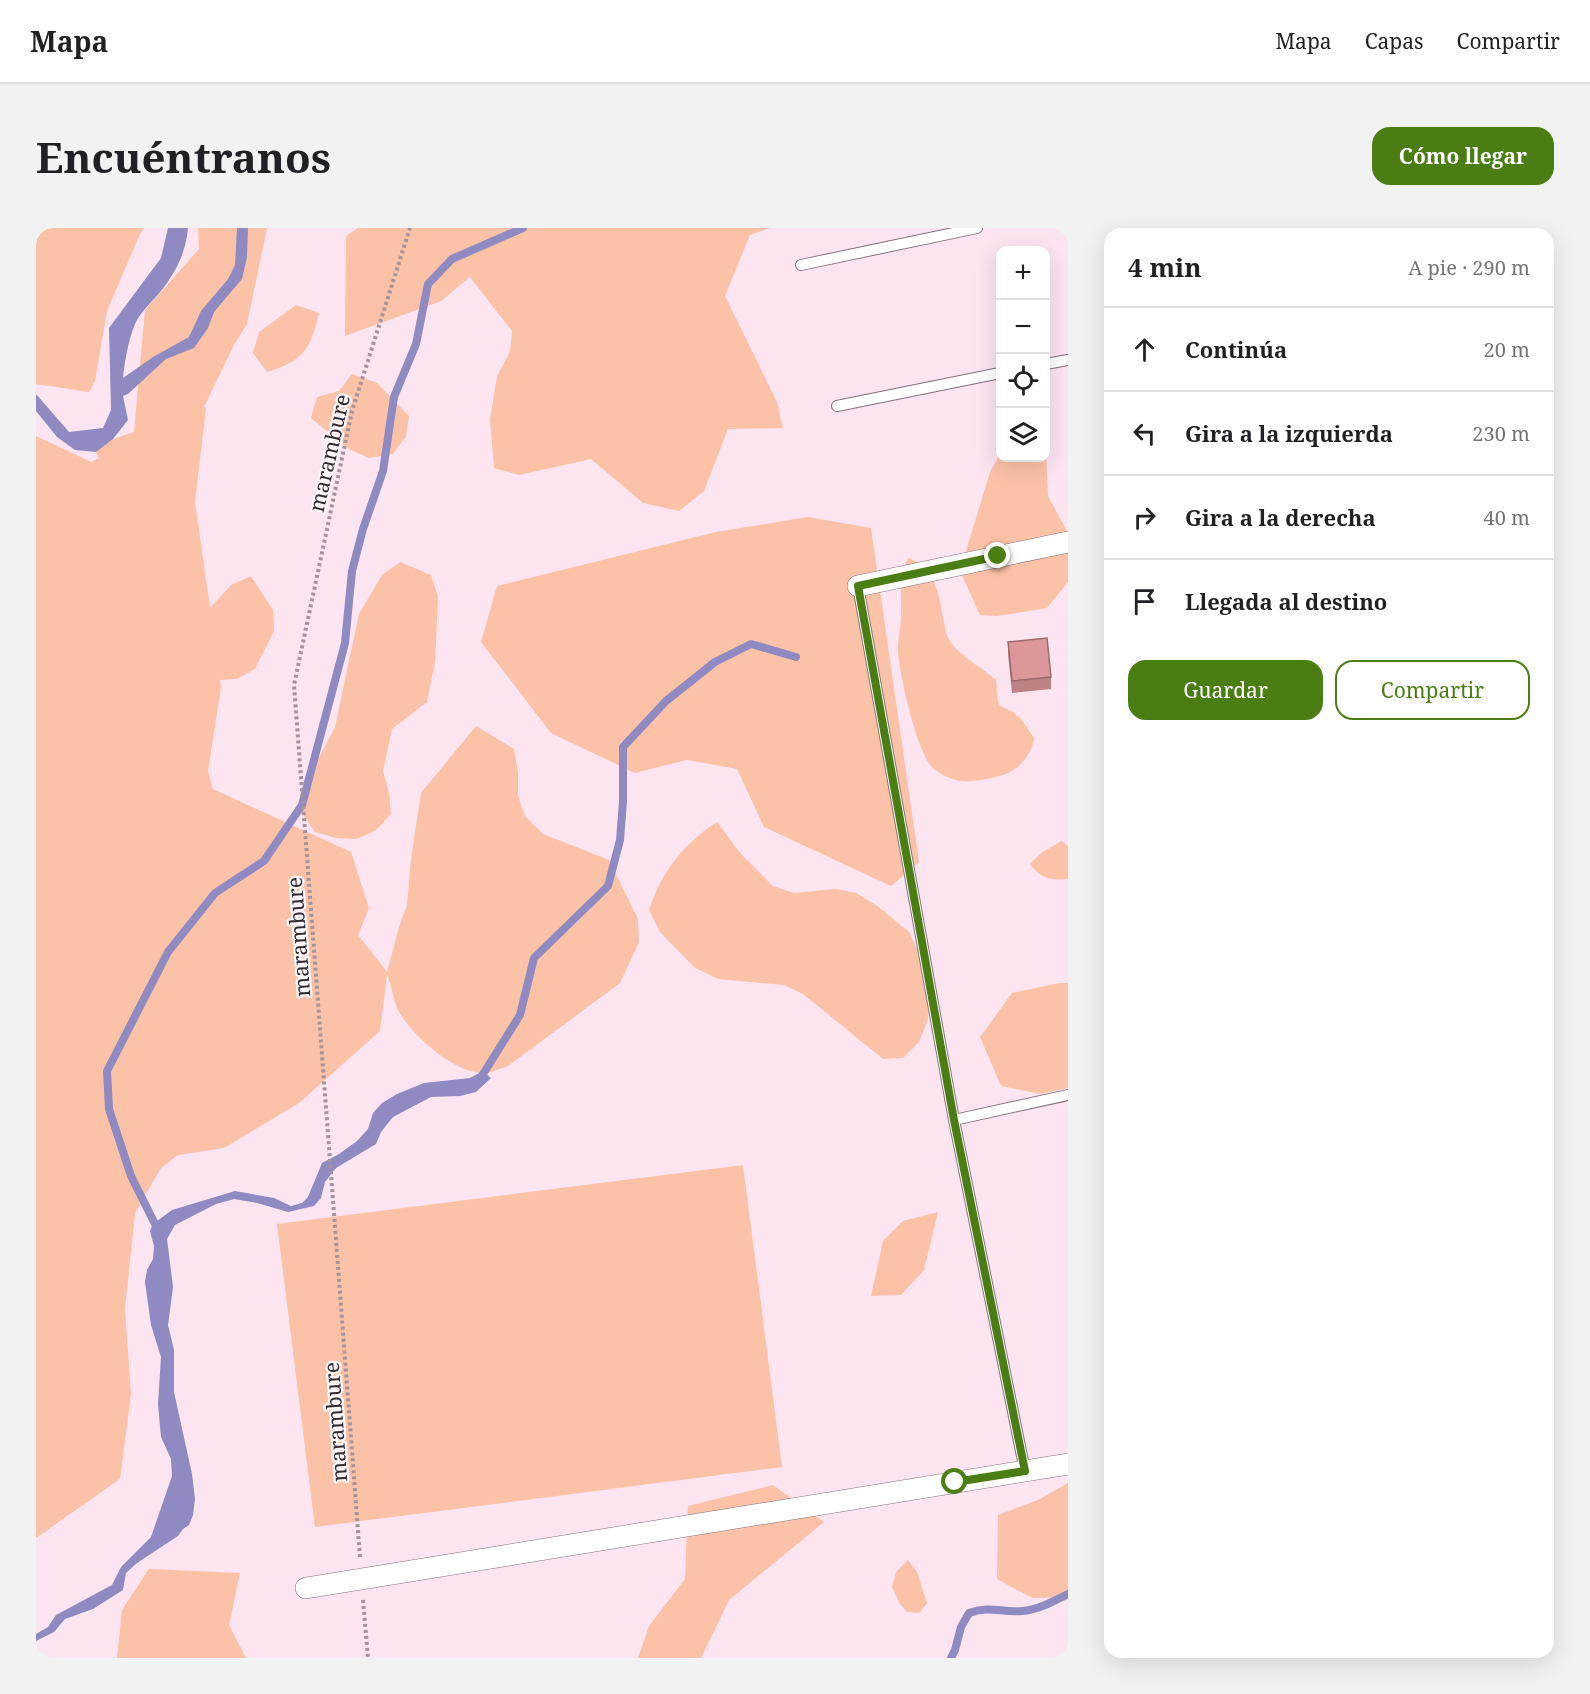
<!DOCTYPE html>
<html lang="es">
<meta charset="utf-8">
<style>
:root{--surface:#fff;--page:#f2f2f2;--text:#202124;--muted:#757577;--line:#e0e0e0;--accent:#4a7e12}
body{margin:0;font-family:"Noto Serif",serif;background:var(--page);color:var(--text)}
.controls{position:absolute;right:18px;top:18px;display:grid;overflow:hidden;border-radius:12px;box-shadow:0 6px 24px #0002}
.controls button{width:54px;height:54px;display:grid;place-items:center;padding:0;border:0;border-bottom:2px solid var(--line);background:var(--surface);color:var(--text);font:30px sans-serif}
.stop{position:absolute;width:18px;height:18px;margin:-14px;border:4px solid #4a7e12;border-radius:50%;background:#fff}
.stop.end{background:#4a7e12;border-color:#fff;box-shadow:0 2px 6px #0008}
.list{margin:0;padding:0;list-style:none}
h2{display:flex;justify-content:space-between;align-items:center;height:78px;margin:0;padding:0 24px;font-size:26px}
h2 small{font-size:20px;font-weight:400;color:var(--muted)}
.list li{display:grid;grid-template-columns:39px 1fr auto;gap:18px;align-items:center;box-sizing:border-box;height:84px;padding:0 24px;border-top:2px solid var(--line)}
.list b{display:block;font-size:22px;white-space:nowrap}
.list em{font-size:20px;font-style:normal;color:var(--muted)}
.actions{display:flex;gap:12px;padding:18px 24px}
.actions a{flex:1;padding:14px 0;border:2px solid var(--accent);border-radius:18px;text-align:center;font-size:21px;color:var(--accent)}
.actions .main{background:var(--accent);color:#fff}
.icon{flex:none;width:33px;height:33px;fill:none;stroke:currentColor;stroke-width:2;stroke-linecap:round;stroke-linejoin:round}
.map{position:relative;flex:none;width:1032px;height:1430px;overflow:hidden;border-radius:18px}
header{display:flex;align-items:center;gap:36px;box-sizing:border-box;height:84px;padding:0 30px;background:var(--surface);border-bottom:2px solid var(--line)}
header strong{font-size:28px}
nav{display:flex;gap:33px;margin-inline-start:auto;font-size:21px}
.intro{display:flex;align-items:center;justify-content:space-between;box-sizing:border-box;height:144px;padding:0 36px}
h1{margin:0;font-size:42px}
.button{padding:15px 27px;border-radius:18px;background:var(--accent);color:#fff;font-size:21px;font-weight:700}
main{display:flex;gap:36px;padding:0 36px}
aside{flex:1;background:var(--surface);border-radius:18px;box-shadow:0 6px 24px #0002}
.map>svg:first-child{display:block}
</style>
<header>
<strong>Mapa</strong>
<nav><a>Mapa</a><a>Capas</a><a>Compartir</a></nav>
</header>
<div class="intro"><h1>Encuéntranos</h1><a class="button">Cómo llegar</a></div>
<main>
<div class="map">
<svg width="1032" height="1430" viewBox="0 0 1032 1430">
<rect width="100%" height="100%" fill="#fce4f0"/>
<g fill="#fbc2a8">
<polygon points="0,0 108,0 104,6 71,83 59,153 53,164 0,156"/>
<path d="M162,0h69l-20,96 -13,21 -30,62 2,1 -11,94 15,106 21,-23 20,-9 22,34 1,21 -19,38 -18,10 -17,1 1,7 -13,84 5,18 138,63 18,56 -11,27 29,37 12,-45 8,-22 4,-46 10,-66 55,-67 38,23 4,24v23l7,20 18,18 66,26 29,59 1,23 -19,41 -112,83c-7,2 -16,7 -23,7 -30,1 -73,-37 -87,-63 -5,-11 -6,-24 -11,-35l-7,56 -81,72 -75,45 -46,7 -17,13 -26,45 -10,96 6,85 -11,85 -84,59v-1102l55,26 8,-4 -3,-6 17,-13 21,-7 11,-122 54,-61z"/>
<polygon points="322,0 734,0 714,7 689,68 741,174 747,200 692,201 668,263 643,283 607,275 555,231 483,247 458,240 454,191 461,148 474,124 476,103 434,49 405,73 309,108 310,8"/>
<path d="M260,77l23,8c-8,36 -16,48 -52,59l-14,-19 6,-21z"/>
<polygon points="316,146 341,155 373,188 370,208 357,226 333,230 313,221 275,190 281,169 303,163"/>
<polygon points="1010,224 1012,268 1032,305 1032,354 1011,380 961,388 944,387 924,343 954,244 964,226 964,230 1010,230"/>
<polygon points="772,289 835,300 883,634 855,658 728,599 701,541 651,532 599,545 515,505 445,414 461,358 680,304"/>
<path d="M872,330c27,8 31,36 35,60 2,6 2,13 4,18 10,20 34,30 49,44l2,22 2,4 13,6 8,7 13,19c-2,17 -16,33 -34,38 -26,6 -42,10 -65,-6 -18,-13 -35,-95 -37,-117 -1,-12 3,-25 3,-37 1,-20 -3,-39 7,-58z"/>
<polygon points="364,334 395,347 402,369 399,434 391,474 356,501 347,543 353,565 355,586 340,602 321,611 300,610 279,604 266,585 266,562 299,499 323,386 346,347"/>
<path d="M681,594l24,32 32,32 21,7 42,-4 20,4 20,12 33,27 9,19 11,45 -1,23 -9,23 -16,16 -20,1 -80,-65 -19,-9 -66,-6 -23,-11 -35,-36 -11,-22c12,-37 35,-67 68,-88z"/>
<path d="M1026,613l6,5v33c-17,2 -28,-1 -38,-15l11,-11z"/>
<polygon points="1023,755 1032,755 1032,860 1004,866 965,858 944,809 976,765"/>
<polygon points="707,937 746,1239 279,1299 241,996"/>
<polygon points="902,984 888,1042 865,1067 835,1068 847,1013 867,993"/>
<polygon points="1032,1255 1032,1369 996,1370 961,1351 962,1287 1004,1271"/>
<polygon points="737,1257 788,1294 693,1372 665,1430 602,1430 613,1398 649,1351 652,1278"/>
<polygon points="872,1332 881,1344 891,1375 883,1385 871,1384 864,1376 856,1359 860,1344"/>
<polygon points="113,1341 204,1345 193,1397 210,1430 81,1430 86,1382"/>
</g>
<g fill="#8f8ac2">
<path d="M132,0h20c-2,24 -12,44 -27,63 -9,11 -20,20 -26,33 -7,17 -10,36 -12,54l30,-21 36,-20 12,-26 27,-32 7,-14 2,-37h11l-1,29 -5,22 -28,33 -6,16 -14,20 -28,11 -38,35 -5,2 5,24 -15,19 -17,13 -21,-2 -18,-13 -21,-26v-17l33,38 34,-4 8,-18 -2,-82 52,-70z"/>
<polygon points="447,843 455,850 440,864 424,868 395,869 357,889 345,904 340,916 300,940 289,954 285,970 278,978 252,984 221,975 198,971 180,976 139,997 131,1011 137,1059 132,1097 138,1122 138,1164 156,1246 159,1271 157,1287 153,1297 147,1301 142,1308 101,1335 90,1345 87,1362 57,1381 29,1391 18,1404 0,1413 0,1406 12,1399 20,1387 76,1357 85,1339 115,1309 136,1248 135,1231 125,1209 122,1176 125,1129 115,1097 109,1054 111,1042 117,1031 118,1018 114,1003 117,996 136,982 199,963 238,970 255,978 266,975 272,969 286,935 303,926 321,913 332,901 337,885 346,875 361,866 388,855 434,850"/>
</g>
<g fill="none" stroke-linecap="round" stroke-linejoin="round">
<g stroke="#8f8ac2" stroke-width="8">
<polyline points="444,851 484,787 498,730 572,658 584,612 587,574 587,519 630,473 679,434 715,416 760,429"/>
<polyline points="122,1002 95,948 73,881 71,843 132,724 179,665 228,633 266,577 309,415 316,343 327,301 347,243 358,169 380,116 392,56 416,31 487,0"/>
<path d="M915,1430l4,-8 6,-23 8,-14c20,-8 33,0 53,-2 16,-1 32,-10 46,-17"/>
</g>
<g stroke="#85717b" stroke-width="12">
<g id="service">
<polyline points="765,37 941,0"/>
<polyline points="1010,136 1032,132"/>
<polyline points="801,178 964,145"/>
<polyline points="822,358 918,892 989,1243"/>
<polyline points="918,892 1032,867"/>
</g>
</g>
<g stroke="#85717b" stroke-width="22">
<g id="minor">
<polyline points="822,358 1032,314"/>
<polyline points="270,1360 1032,1236"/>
</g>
</g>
<g stroke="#a4939b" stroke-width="4" stroke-dasharray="3 3" stroke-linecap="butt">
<polyline points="324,1329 258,457 316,183 374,0"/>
<polyline points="327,1372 332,1430"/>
</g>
<use href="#service" stroke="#fff" stroke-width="10"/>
<use href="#minor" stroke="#fff" stroke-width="21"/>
</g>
<polygon fill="#bd8284" points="972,414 1015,449 1015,461 976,465 972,426"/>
<polygon fill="#dc979a" stroke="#9a6a6c" stroke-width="1.5" points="1011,410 1015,449 976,453 972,414"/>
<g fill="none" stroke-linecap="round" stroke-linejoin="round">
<polyline stroke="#4a7e12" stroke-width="8" points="919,1254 989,1243 918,892 822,358 962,328"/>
</g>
<g text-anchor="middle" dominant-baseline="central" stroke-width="4.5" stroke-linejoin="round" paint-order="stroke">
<g font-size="21" fill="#332b2f" stroke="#fcf7fa">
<text transform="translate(293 225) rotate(-77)">marambure</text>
<text transform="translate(262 709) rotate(-94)">marambure</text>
<text transform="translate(299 1194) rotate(-94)">marambure</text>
</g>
</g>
</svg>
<div class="controls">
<button>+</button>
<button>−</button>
<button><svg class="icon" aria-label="locate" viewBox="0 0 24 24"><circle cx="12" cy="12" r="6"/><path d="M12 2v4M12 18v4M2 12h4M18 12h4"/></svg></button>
<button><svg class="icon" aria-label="layers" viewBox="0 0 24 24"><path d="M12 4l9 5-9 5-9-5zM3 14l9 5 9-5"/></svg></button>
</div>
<div class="stop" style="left:919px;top:1254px"></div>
<div class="stop end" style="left:962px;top:328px"></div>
</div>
<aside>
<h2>4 min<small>A pie · 290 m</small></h2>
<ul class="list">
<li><svg class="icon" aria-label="ahead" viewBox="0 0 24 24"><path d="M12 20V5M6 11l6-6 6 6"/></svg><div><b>Continúa</b></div><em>20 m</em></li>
<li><svg class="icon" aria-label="left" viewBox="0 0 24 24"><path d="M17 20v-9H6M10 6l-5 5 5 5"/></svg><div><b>Gira a la izquierda</b></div><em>230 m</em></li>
<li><svg class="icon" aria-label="right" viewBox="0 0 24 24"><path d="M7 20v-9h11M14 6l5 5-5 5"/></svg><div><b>Gira a la derecha</b></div><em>40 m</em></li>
<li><svg class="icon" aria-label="arrive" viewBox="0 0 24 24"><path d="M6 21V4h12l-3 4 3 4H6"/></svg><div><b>Llegada al destino</b></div></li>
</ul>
<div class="actions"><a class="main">Guardar</a><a>Compartir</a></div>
</aside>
</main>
